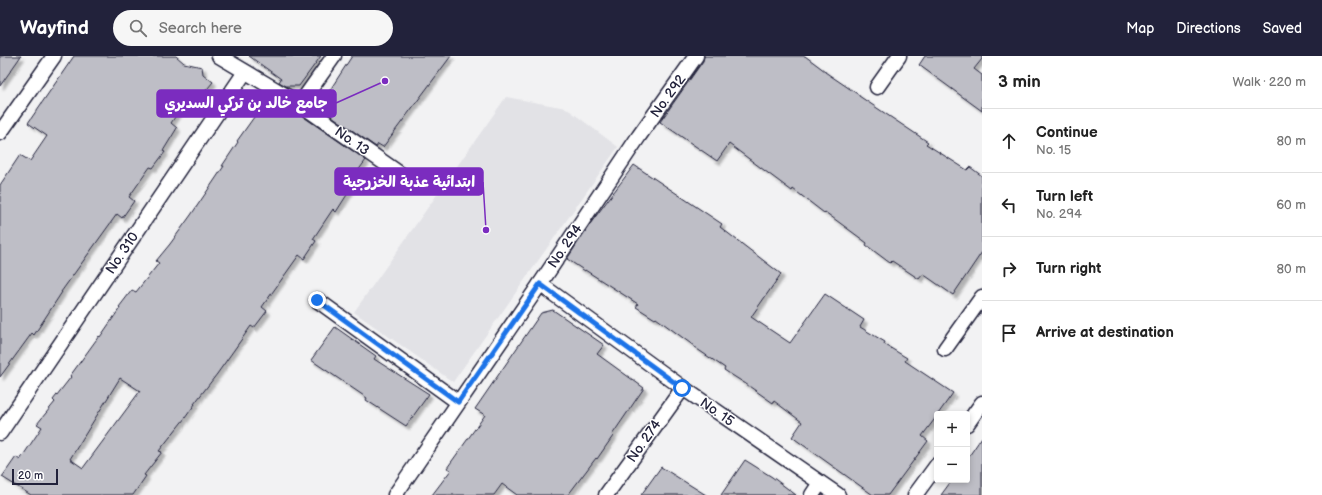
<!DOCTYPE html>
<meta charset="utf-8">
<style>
:root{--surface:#fff;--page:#f6f6f6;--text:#222;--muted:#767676;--line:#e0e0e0;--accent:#22223b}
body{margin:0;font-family:"Balsamiq Sans","Playpen Sans Arabic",sans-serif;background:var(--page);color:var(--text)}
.controls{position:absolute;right:12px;bottom:12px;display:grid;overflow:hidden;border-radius:4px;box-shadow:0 2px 6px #0003}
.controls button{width:36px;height:36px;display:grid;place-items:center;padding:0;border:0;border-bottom:1px solid var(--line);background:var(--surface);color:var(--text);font:20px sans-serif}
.scale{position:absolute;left:12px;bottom:10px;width:46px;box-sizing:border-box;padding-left:4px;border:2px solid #22223b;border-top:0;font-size:11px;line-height:14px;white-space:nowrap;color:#22223b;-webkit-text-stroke:3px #fff;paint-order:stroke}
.stop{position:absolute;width:12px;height:12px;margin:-9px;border:3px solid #1a73e8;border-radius:50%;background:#fff}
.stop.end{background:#1a73e8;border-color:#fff;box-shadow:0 1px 4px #0008}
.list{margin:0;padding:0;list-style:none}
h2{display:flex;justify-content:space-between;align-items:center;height:52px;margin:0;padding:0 16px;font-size:17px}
h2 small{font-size:13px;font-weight:400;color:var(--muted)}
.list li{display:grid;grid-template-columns:26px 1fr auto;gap:12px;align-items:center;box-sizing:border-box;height:64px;padding:0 16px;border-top:1px solid var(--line)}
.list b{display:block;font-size:15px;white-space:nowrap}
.list p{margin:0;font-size:13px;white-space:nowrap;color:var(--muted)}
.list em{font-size:13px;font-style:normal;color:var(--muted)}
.icon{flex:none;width:22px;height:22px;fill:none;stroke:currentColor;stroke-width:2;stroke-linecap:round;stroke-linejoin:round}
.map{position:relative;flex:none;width:982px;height:439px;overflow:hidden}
header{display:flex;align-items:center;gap:24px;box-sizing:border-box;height:56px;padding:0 20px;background:var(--accent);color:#fff}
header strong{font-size:19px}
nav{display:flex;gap:22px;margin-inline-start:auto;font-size:14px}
.search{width:280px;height:36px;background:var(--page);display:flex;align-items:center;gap:10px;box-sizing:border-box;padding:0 14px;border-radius:22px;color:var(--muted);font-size:15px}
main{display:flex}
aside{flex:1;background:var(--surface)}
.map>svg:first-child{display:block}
</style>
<header>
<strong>Wayfind</strong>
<div class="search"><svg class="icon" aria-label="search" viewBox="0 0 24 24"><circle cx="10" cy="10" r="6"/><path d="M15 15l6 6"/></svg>Search here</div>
<nav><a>Map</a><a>Directions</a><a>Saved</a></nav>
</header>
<main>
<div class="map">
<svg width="982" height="439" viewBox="0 0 982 439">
<defs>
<filter id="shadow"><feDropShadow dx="3.5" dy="3.5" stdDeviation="1" flood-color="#0004"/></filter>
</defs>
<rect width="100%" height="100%" fill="#f2f2f3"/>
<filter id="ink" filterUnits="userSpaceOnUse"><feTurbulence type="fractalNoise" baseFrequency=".025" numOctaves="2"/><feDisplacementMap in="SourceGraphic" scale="8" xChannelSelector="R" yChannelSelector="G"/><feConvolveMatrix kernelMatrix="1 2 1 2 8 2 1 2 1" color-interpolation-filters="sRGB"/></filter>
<g filter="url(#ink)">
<polygon fill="#e2e2e6" points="506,41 566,52 618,91 453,326 354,256"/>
<g fill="#bebec6" stroke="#22223b" fill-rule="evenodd" filter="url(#shadow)">
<polygon points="0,0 21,0 0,30"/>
<polygon points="74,0 176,0 184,7 202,11 203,18 213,26 197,45 190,39 171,67 177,72 163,95 165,96 153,112 150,111 129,141 134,145 122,162 117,158 61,236 62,236 34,279 32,277 0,321 0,129 20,99 30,105 47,80 28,67"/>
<polygon points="249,0 321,0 299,30 286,30 279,26 281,23"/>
<polygon points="352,0 451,0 383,91 378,88 376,91 319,51"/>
<polygon points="704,0 805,0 825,15 825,16 859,39 859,40 928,86 926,88 967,114 970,111 982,120 982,196 953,239 923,218 919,223 892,205 890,207 866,189 867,187 825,156 824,157 793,133 792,135 729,88 717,105 660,66 703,5"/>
<polygon points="925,0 982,0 982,3 974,13 982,19 982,55 919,9"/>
<path d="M269,40l26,15 71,49 -20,27 4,3 -14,22 -3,-3 -20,30 3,2 -12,18 -5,-4 -37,52 5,4 -13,17 -3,-2 -34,48 -23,30h1l-10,14 -26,33 3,1 -18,23 2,1 -13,19h-102l-29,-18 14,-20 4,3 22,-33 -5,-3 18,-22 -2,-2 18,-23 -1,-1 29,-40 1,1 20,-29 -1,-1 13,-17 4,2 23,-29 -3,-2 14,-17 21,-29 33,-49h-2l16,-24 -1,-1zM120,322l20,13 -57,77 -13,-9z"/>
<polygon points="634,109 722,168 720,171 781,218 751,261 790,287 825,238 864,264 860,271 885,286 884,288 907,302 905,305 953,337 938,358 937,358 937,360 922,380 928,385 888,439 873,439 792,381 802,366 774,345 773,347 746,328 724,314 725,312 694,291 694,290 656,262 655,263 636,251 638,248 585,214 585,215 567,203 590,168"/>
<polygon points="553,254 604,289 597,298 644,332 612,379 613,380 597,403 596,402 568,439 517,439 502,428 494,439 432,439 451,414 447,412 485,359 475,353 541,257"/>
<polygon points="335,271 376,300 374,303 429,338 406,370 366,344 367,342 311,304"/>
<polygon points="982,381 982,439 941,439 952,424 967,424 967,403"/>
<polygon points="745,404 772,421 796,439 721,439"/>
<polygon points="661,411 706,439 641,439"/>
</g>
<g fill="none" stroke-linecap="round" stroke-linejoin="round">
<g stroke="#22223b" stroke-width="17">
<g id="street">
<polyline points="219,0 300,48 403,120"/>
<polyline points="877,31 899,0"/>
<polyline points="300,48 334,0"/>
<polyline points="0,77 54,0"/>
<polyline points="540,228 683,332 838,439"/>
<polyline points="317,244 458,346"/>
<polyline points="945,293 982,241"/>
<polyline points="967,368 982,347"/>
<polyline points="0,377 245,16"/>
<polyline points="395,439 540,228 639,80 696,0"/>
<polyline points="606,439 683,332"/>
<polyline points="812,439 820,427"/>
<polyline points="915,439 937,409"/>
</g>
</g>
<use href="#street" stroke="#fff" stroke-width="14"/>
</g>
</g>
<g fill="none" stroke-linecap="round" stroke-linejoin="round" filter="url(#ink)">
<polyline stroke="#1a73e8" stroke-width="5" points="317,244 458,346 540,228 682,332"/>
</g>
<g text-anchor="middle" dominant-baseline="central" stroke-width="3" stroke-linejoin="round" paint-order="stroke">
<g font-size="14" fill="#22223b" stroke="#fff">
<text transform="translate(668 40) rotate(-54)">No. 292</text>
<text transform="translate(352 85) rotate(35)">No. 13</text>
<text transform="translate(565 190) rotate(-56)">No. 294</text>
<text transform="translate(122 197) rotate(-56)">No. 310</text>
<text transform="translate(717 356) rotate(35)">No. 15</text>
<text transform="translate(644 385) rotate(-55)">No. 274</text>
</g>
</g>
<path fill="none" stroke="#7b2cbf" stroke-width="1.5" d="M385 25L336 47M486 174L483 126"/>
<g fill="#7b2cbf" stroke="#fff" stroke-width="1.5">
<circle cx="385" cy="25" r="4"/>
<circle cx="486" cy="174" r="4"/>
</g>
<g fill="#7b2cbf" stroke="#7b2cbf" stroke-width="1.5">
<rect x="157" y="34" width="179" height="27" rx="4"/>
<rect x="335" y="112" width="148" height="27" rx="4"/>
</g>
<g font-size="15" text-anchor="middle" font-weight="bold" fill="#fff">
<text x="246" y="52">جامع خالد بن تركي السديري</text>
<text x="409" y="131">ابتدائية عذبة الخزرجية</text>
</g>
</svg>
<div class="controls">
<button>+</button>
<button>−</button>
</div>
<div class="scale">20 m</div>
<div class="stop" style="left:682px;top:332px"></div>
<div class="stop end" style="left:317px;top:244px"></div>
</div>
<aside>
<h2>3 min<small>Walk · 220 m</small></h2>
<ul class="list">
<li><svg class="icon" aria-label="ahead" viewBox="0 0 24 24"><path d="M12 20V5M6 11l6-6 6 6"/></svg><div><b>Continue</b><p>No. 15</p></div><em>80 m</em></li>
<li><svg class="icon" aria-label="left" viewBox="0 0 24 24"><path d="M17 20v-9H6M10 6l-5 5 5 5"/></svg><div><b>Turn left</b><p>No. 294</p></div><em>60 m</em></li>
<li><svg class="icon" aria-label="right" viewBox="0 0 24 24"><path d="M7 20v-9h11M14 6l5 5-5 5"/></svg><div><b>Turn right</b></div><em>80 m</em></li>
<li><svg class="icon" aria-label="arrive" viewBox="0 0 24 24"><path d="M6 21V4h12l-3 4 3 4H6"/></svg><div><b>Arrive at destination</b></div></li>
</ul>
</aside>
</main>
